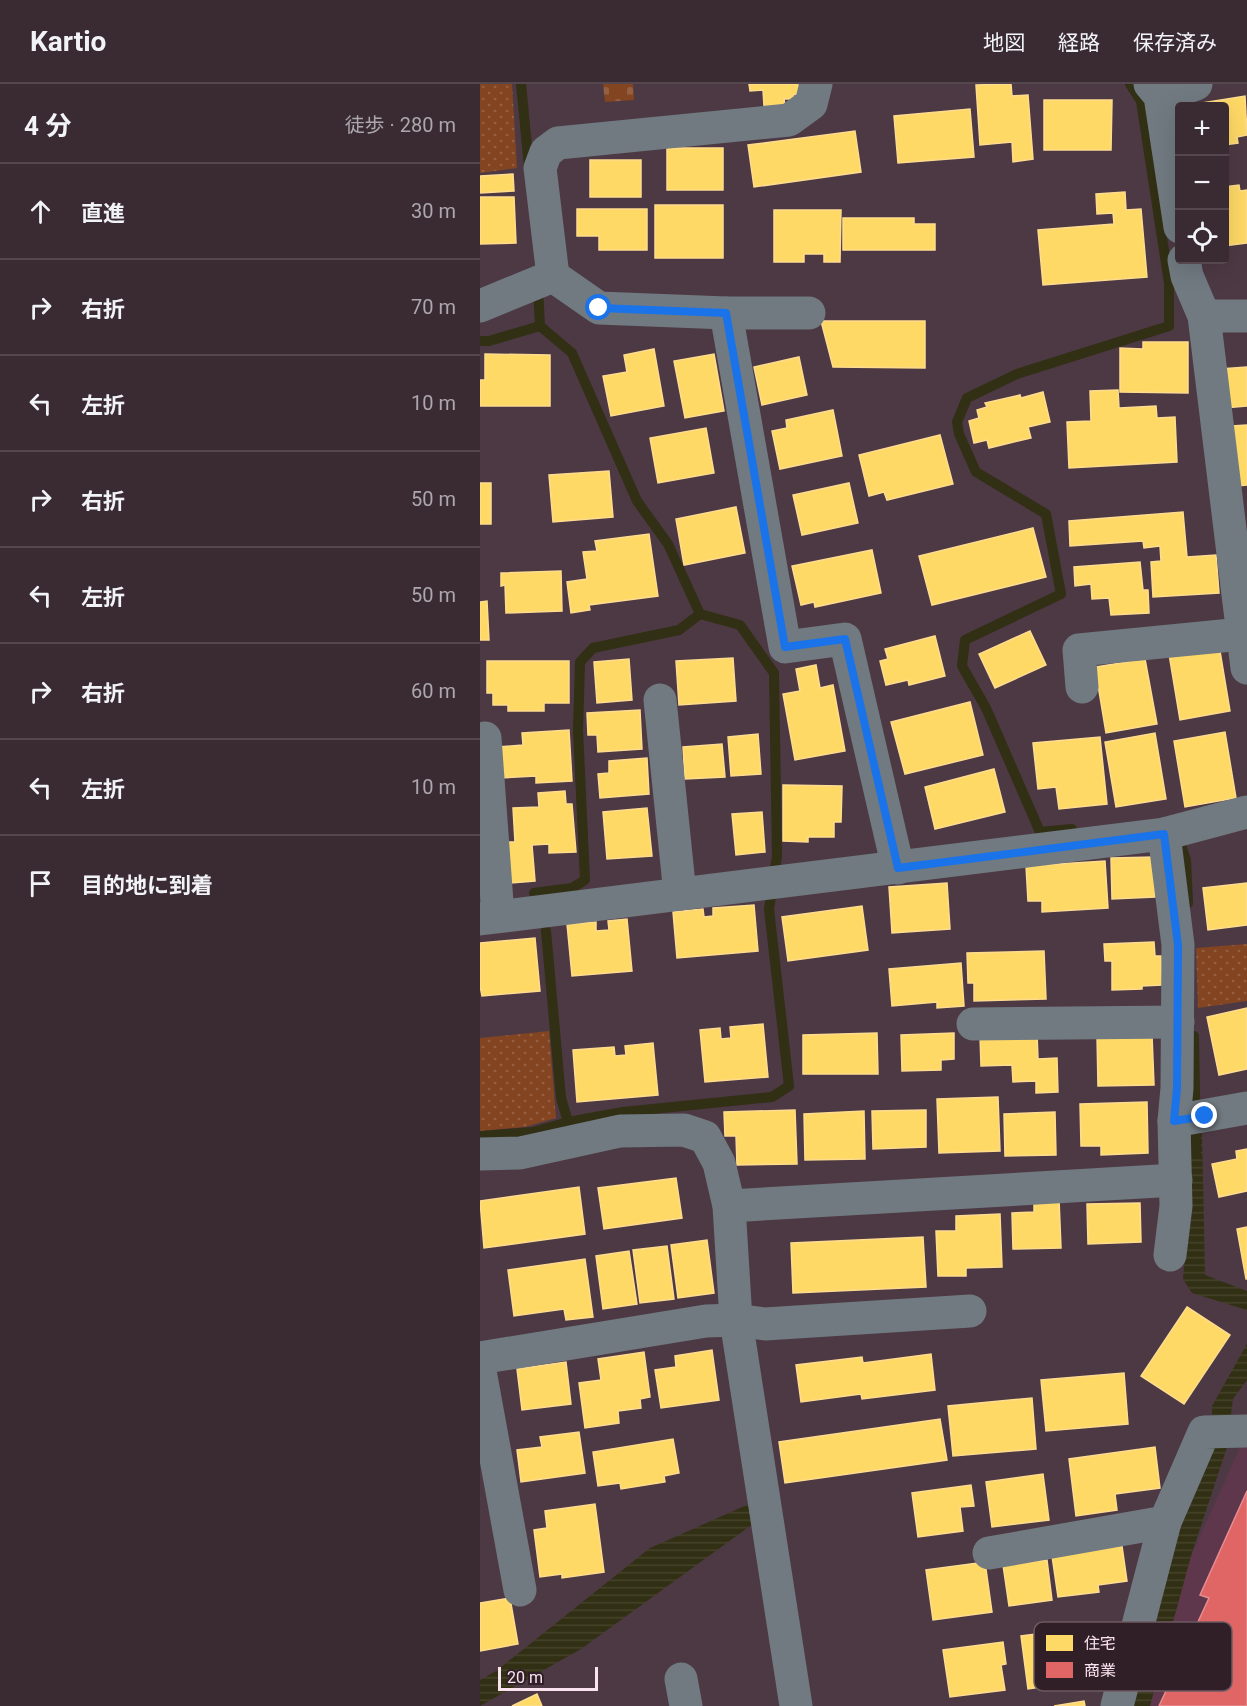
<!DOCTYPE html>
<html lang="ja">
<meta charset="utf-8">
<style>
:root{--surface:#3a2b32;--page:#45373e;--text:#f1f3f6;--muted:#aba7ac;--line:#54474d}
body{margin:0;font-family:Roboto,"Noto Sans JP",sans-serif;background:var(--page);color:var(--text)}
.controls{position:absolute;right:18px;top:18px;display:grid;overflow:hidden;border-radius:6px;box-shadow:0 6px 24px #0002}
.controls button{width:54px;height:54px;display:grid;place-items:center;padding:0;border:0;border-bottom:2px solid var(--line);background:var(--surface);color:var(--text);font:30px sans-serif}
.scale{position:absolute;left:18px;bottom:15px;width:100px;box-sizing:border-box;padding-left:6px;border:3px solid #fae3ee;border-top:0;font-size:16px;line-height:21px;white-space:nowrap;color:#fae3ee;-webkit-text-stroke:4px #301f27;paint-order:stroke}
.stop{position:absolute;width:18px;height:18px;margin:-14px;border:4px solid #1a73e8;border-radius:50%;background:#fff}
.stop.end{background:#1a73e8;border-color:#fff;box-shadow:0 2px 6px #0008}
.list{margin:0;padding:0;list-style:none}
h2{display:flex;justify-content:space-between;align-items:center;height:78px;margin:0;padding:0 24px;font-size:26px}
h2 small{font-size:20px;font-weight:400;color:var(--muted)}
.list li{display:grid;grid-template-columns:39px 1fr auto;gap:18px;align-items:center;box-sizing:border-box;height:96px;padding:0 24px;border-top:2px solid var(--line)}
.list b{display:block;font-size:22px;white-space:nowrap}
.list em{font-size:20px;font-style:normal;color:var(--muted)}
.icon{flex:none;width:33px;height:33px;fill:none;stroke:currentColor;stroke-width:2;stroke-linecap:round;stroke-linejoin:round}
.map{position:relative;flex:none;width:767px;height:1622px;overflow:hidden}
header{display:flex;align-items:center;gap:36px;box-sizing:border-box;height:84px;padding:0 30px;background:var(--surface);border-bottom:2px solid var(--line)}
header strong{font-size:28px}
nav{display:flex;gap:33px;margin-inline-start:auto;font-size:21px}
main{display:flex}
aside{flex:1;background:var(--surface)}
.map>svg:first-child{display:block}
</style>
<header>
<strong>Kartio</strong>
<nav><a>地図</a><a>経路</a><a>保存済み</a></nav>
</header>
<main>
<aside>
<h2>4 分<small>徒歩 · 280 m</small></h2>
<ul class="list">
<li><svg class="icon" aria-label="ahead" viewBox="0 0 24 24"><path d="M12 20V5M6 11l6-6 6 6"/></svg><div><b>直進</b></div><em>30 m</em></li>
<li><svg class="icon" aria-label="right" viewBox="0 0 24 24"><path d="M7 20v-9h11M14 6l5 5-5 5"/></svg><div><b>右折</b></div><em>70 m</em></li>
<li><svg class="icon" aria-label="left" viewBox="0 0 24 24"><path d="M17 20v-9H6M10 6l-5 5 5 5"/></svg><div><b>左折</b></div><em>10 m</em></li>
<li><svg class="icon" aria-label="right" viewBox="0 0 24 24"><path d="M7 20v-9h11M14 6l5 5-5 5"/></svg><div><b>右折</b></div><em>50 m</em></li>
<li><svg class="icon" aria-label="left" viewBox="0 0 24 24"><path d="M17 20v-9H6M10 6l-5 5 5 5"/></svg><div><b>左折</b></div><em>50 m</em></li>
<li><svg class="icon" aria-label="right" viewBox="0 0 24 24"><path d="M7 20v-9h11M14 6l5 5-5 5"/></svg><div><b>右折</b></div><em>60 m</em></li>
<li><svg class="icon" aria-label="left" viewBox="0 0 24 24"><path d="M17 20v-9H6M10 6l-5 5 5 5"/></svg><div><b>左折</b></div><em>10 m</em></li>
<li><svg class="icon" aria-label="arrive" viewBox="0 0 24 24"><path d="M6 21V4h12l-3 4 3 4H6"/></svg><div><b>目的地に到着</b></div></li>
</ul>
</aside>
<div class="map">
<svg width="767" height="1622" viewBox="0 0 767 1622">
<defs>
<pattern id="green-dots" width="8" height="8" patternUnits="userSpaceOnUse" patternTransform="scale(1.5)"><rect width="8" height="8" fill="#834421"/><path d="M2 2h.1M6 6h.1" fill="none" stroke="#955f42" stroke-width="1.8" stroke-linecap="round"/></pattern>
<pattern id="cemetery-stones" width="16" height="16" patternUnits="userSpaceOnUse" patternTransform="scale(1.5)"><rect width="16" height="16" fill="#834421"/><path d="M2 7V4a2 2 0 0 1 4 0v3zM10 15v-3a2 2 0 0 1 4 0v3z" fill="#955f42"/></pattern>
<pattern id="water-rules" width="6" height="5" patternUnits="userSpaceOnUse" patternTransform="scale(1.5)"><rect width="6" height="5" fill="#312f14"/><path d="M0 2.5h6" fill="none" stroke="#46432b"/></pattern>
</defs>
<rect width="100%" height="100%" fill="#4d3943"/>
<polygon fill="#5f374c" points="767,1354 767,1622 670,1622 711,1472 764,1355"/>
<g fill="url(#green-dots)">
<polygon points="0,0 32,0 37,84 0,89"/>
<polygon points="767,860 767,917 718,924 716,864"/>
<polygon points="69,947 76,1034 45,1043 0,1047 0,954"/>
</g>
<polygon fill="url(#cemetery-stones)" points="123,0 153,0 154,16 125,18"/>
<g fill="url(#water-rules)">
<polygon points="722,1049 725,1191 767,1207 767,1226 712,1209 703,1195 707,1150 706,1061"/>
<polygon points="767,1260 767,1296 753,1315 747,1363 711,1472 670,1622 647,1622 692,1442 732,1356 732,1322"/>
<polygon points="269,1420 277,1437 101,1565 0,1622 0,1596 16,1587 170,1464"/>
</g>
<g fill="#ffd966" stroke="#fedc8f" stroke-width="1.5">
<polygon points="269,0 318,0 319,10 313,11 314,15 304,15 305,21 284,22 283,6 270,7"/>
<polygon points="531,0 532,12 548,11 553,75 533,78 532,58 500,61 496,1"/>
<polygon points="765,12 767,51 757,53 758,59 744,61 744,22 703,22"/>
<polygon points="564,16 632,16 631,66 564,66"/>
<polygon points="490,25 494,73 418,79 414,32"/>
<polygon points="375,47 381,88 274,103 268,61"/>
<rect x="187" y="64" width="56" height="42"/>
<rect x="110" y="76" width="51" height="37"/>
<polygon points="33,90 34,107 0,109 0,92"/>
<polygon points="759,101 760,107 767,106 767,159 744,162 744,103"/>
<polygon points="645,108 646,126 661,125 667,193 563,201 558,146 634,140 633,129 617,130 616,110"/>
<polygon points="0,113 34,113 36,159 0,160"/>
<rect x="175" y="121" width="68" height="53"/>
<polygon points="97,125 167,125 167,166 119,166 119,152 97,152"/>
<polygon points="294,126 361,126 360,178 344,178 344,170 324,170 324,178 294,178"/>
<polygon points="363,134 434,134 434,140 455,140 455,166 363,166"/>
<polygon points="341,237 445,237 445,284 353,283"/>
<polygon points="663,258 708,258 708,309 640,308 640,264 663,265"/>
<polygon points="174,265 184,322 131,332 123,292 147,288 144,271"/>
<polygon points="5,270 70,271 70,322 0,322 0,296 5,296"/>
<polygon points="234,270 244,327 205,334 194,277"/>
<polygon points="319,273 327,311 282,321 274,283"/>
<polygon points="767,283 767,322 744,324 740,285"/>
<polygon points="638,306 639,324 676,322 677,334 695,333 697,378 589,384 587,338 611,337 610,307"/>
<polygon points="563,308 570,338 548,343 551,354 509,364 507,356 494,359 489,337 499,334 497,326 507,323 505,319 540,311 541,314"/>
<polygon points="353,326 362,372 300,385 292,347 307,344 306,336"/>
<polygon points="767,341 767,401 758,402 752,342"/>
<polygon points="226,344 234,389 178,399 170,354"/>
<polygon points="460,351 473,400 407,416 404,408 389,412 379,371"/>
<polygon points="129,387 133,433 73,438 69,391"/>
<rect x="0" y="399" width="11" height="41"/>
<polygon points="369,399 378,439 322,451 313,411"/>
<polygon points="256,423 265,469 204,481 196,435"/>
<polygon points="703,428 707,473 736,471 739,509 673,513 671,478 681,477 680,462 664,464 663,457 590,462 589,437"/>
<polygon points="553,444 566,493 452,521 439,472"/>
<polygon points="169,450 178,512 109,521 110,526 91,529 87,498 107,495 103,468 117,467 115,457"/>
<polygon points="392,466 401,509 335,523 334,518 321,521 312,482"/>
<polygon points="660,478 663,506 668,506 669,529 631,531 629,514 612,515 611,500 595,502 594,483"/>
<polygon points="81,487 82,527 26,529 25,501 21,502 21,489"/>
<polygon points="7,517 9,556 0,556 0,518"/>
<polygon points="550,547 566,581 515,604 499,570"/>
<polygon points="455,552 465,592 429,601 428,596 406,601 400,577 408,575 405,565"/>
<polygon points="739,561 750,627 700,636 689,570"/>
<polygon points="253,574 256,617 199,621 196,577"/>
<polygon points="149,575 152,616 117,619 114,578"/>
<polygon points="665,575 677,640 626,649 615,583"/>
<polygon points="7,577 89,577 89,619 64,619 64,627 28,627 28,621 13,621 13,609 7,609"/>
<polygon points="336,581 340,604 353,601 365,667 315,676 303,610 320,607 316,585"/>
<polygon points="490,618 503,671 425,690 411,638"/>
<polygon points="160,626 162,665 118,668 117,651 108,651 107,629"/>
<polygon points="89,646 92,697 56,699 56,692 20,694 18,663 43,661 42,649"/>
<polygon points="745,648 756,714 705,723 694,657"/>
<polygon points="675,649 686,715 636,723 625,658"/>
<polygon points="278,650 281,690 251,692 248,653"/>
<polygon points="620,653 627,720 579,725 576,703 558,705 553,659"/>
<polygon points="242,660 245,693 205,695 203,663"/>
<polygon points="167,674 169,710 120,714 118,690 129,689 129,677"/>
<polygon points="514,685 525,728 455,745 445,703"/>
<polygon points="303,701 362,702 361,738 354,738 354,753 328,753 328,758 303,757"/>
<polygon points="85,707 86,720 92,720 96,768 69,769 69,760 52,761 55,797 31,799 28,758 35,758 33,724 59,723 58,709"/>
<polygon points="167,724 172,772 127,775 123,728"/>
<polygon points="282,728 285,768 256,771 252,730"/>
<polygon points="674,773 675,813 632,815 631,774"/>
<polygon points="625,777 628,824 562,828 562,817 548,817 546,782"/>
<polygon points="467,799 470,845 412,849 409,803"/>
<polygon points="767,799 767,841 728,846 723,804"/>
<polygon points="274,821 278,867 197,874 193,828 223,825 224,833 233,832 233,824"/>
<polygon points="382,822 388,866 308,877 302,833"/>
<polygon points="147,835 152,887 92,892 87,840 116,838 116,847 129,846 128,837"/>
<polygon points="55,854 60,907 2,912 0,902 0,859"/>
<polygon points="674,858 675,872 681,872 682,901 662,902 662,905 632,906 632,877 625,877 624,860"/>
<polygon points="564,867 566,915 494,917 494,899 488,899 487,869"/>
<polygon points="481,879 484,922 457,924 457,918 412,922 409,885"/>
<polygon points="767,924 767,985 739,991 727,933"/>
<polygon points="283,940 288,993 225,998 220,946 240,944 241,955 251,954 250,943"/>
<polygon points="397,949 398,990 323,990 323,951"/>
<polygon points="474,949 474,975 461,976 461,986 422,987 421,951"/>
<polygon points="557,949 558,975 577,974 578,1008 556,1009 556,997 533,998 532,981 501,982 500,951"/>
<polygon points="672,951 674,1001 618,1002 617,952"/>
<polygon points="173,959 178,1011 97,1018 93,966 134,963 135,972 146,971 145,962"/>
<polygon points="518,1013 520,1067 459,1069 457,1015"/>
<polygon points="667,1018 668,1069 621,1071 621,1062 601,1062 600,1020"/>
<polygon points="315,1026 317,1080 257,1081 256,1052 245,1052 244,1028"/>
<polygon points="446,1026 446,1063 393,1065 392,1027"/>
<polygon points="384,1027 385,1075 325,1076 324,1030"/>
<polygon points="575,1028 576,1071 525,1072 524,1030"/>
<polygon points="767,1065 767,1107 739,1113 732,1080 757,1075 756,1067"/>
<polygon points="196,1094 202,1134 124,1145 118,1104"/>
<polygon points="99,1103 105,1150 4,1164 0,1117"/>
<polygon points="579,1115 581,1164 533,1165 532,1129 554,1128 554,1116"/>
<polygon points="660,1119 661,1158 608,1160 607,1120"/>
<polygon points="520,1130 522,1183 486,1184 486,1192 458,1192 456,1147 476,1147 476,1132"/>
<polygon points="767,1143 767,1195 766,1195 757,1145"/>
<polygon points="443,1153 446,1203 313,1209 311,1159"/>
<polygon points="227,1156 234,1209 198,1214 191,1161"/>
<polygon points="187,1162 194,1215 160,1219 153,1166"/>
<polygon points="149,1167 157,1220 123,1225 116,1172"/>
<polygon points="105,1175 113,1233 86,1236 84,1225 34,1232 28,1186"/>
<polygon points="707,1223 750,1251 704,1320 661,1292"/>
<polygon points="232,1266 239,1316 181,1324 175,1286 196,1283 195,1272"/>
<polygon points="164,1268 170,1313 160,1315 161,1324 138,1327 139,1339 105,1344 99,1299 121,1296 118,1275"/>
<polygon points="451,1270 455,1306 382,1315 381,1310 321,1318 316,1281 382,1273 383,1279"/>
<polygon points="86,1278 91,1320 42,1326 37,1285"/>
<polygon points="644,1289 648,1340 566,1347 561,1296"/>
<polygon points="552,1314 556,1365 473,1372 468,1322"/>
<polygon points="460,1335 467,1376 305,1399 299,1358"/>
<polygon points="99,1348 105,1389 41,1398 37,1366 62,1363 60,1353"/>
<polygon points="193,1355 199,1389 184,1392 185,1398 141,1405 140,1399 118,1402 113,1368"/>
<polygon points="675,1363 680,1404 635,1410 637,1426 596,1432 589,1375"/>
<polygon points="563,1390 569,1436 512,1443 506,1398"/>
<polygon points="491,1401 494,1422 480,1423 483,1447 438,1453 432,1409"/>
<polygon points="115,1420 124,1488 82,1494 82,1490 60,1493 54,1446 67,1444 65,1427"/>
<polygon points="642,1462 647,1497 618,1501 619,1508 578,1513 572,1472"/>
<polygon points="567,1476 572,1516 529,1522 523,1481"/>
<polygon points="505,1478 512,1528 453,1536 446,1486"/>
<polygon points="30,1514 38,1560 0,1567 0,1519"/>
<polygon points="580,1547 581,1551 604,1548 610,1596 548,1605 541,1552"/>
<polygon points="523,1558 526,1580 521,1581 525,1606 470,1613 463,1566"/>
<polygon points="57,1610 62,1622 32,1622"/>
<polygon points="604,1617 605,1622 574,1622"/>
</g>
<polygon fill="#e06666" stroke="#e88c8f" stroke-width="1.5" points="767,1407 767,1622 679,1622 729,1514 720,1511"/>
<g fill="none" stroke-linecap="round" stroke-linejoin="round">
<g stroke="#312f14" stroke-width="10">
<polyline points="41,0 49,83"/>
<polyline points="58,204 60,242 92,269 157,417 188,460 220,530"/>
<polyline points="0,257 9,257 60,242"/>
<polyline points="592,745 560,748 506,624 482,582 485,556 581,510 566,430 496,388 479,350 477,338 487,314 537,290 689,242 689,199 661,17 650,0"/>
<polyline points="698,753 706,776 708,819"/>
<polyline points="54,809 92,804 105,796 98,646 100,578 113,564 199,546 220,530"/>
<polyline points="66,847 81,1014 88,1038"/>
<polyline points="714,952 716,1068"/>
<polyline points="0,1052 53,1048 88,1038 143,1028 292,1013 309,1002 289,825 297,772 294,589 260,541 220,530"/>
</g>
<g stroke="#707a80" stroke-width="33">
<polyline points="670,0 680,12 700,143"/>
<polyline points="680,12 716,0"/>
<polyline points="704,176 707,192 724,232 767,584"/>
<polyline points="73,192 119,224 246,229 329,229"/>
<polyline points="0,222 73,192 60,84 66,68 78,59 309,36 331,20 336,0"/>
<polyline points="246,229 305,563 365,555 418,784"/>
<polyline points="602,603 599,566 762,550"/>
<polyline points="180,616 200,810"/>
<polyline points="5,654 18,832"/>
<polyline points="684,750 698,861 697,1004 694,1037 696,1122 690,1171"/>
<polyline points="0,835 684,750 767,728"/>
<polyline points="493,940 698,938"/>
<polyline points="694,1037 767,1024"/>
<polyline points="0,1070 40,1069 140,1047 204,1046 225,1053 239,1079 249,1122 256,1236 316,1622"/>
<polyline points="249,1122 696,1096"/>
<polyline points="0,1274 226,1237 256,1236 285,1240 490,1227"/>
<polyline points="0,1287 40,1506"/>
<polyline points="509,1469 685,1438"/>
<polyline points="201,1595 206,1622"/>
<polyline points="637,1622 685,1438 724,1348 767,1347"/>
</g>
<polyline stroke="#707a80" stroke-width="33" points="724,232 767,232"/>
</g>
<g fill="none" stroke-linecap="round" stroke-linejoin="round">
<polyline stroke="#1a73e8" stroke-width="8" points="119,224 246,229 305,563 365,555 418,784 684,750 698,861 697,1004 694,1037 725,1032"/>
</g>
<rect x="554" y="1538" width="198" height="69" rx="9" fill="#301f27" stroke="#6d5a63" stroke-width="1.5"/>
<rect x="566" y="1551" width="27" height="16" fill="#ffd966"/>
<rect x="566" y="1578" width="27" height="16" fill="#e06666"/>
<g font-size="16" fill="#fae3ee">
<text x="604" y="1565">住宅</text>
<text x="604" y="1592">商業</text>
</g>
</svg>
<div class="controls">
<button>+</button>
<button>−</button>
<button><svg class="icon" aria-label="locate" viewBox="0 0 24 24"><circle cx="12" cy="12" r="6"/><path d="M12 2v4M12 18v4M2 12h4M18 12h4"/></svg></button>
</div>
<div class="scale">20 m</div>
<div class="stop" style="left:119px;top:224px"></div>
<div class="stop end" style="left:725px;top:1032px"></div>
</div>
</main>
